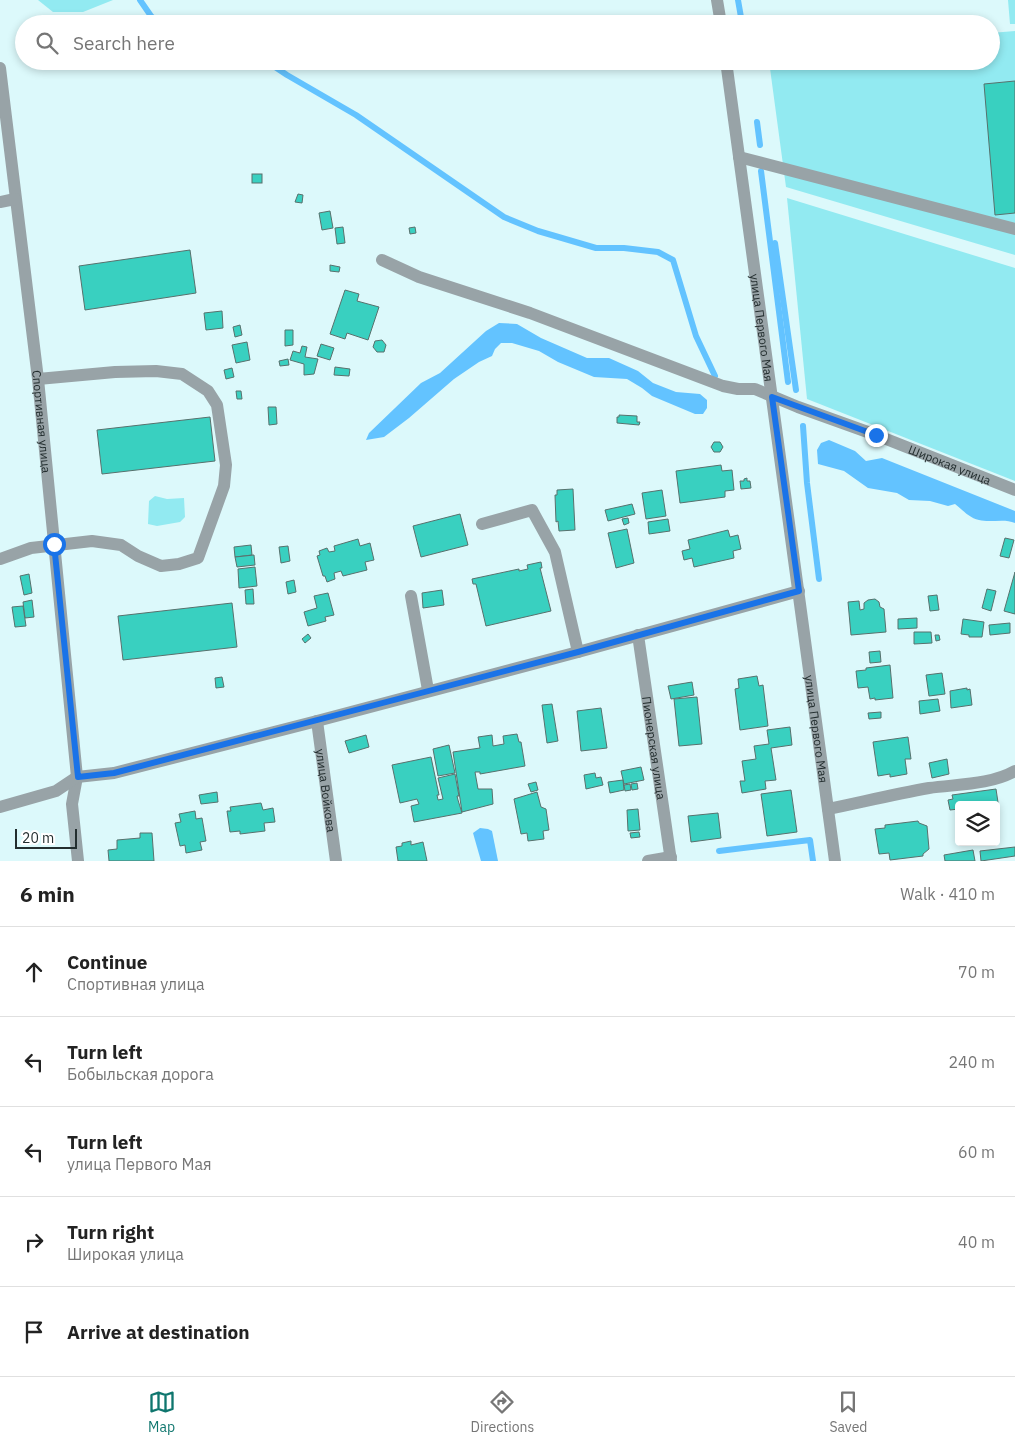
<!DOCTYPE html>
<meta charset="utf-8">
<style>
:root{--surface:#fff;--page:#f2f2f2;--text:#222;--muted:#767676;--line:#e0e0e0;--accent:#0f766e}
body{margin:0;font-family:"IBM Plex Sans",sans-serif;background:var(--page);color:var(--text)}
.controls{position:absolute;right:15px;bottom:15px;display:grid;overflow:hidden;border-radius:5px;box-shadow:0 2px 8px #0003}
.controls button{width:45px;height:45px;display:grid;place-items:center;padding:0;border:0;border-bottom:1px solid var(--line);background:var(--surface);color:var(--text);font:25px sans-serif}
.scale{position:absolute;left:15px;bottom:12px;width:62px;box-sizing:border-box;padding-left:5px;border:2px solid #232e2f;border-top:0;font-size:14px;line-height:18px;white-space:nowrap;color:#232e2f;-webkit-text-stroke:4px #fff;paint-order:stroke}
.stop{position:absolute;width:15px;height:15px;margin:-11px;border:4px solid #1a73e8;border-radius:50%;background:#fff}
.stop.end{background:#1a73e8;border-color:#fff;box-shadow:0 1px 5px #0008}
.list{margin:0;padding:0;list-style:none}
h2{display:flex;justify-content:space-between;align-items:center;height:65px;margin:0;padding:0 20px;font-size:21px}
h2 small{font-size:16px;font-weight:400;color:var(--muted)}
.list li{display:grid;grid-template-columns:32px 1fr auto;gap:15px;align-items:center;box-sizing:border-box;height:90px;padding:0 20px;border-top:1px solid var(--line)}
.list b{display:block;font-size:19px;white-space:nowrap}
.list p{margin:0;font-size:16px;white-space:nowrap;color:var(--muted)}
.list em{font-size:16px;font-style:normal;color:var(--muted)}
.icon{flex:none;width:28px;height:28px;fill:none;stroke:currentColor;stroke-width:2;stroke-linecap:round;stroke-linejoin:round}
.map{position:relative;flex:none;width:1015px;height:861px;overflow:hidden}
.search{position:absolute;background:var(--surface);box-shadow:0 2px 8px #0003;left:15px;right:15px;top:15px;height:55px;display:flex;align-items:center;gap:12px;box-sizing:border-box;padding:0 18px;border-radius:28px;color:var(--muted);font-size:19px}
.sheet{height:515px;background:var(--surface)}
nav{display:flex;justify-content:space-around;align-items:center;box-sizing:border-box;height:70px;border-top:1px solid var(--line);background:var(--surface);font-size:14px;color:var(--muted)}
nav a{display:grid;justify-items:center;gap:2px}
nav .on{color:var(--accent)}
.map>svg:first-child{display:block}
</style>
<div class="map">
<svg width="1015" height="861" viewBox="0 0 1015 861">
<rect width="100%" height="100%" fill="#dcf9fb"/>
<g fill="#92eaf1">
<polygon points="38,0 113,0 83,12 53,12"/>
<polygon points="1008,0 1015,0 1015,24 1010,24"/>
<polygon points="1015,31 1015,255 786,187 769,61 991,61 991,33"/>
<polygon points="787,198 1015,268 1015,481 807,399"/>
<polygon points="155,496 167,499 184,498 185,517 180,522 157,526 148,524 149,501"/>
</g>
<g fill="#63c3ff">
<polygon points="499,323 517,324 541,338 587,358 609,358 638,371 653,383 676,392 700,394 707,400 707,408 703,414 695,414 652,396 642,388 627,379 594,377 558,362 539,351 512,343 501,343 495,349 492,356 479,362 454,379 409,418 384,437 366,440 369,433 421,383 440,373 486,331"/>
<path d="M829,440l26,11 11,10 16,-3 133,53v12c-11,-5 -24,0 -36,-3 -10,-2 -16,-10 -24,-16l-7,2 -18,-5 -21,-1 -12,-7 -29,-5 -24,-17 -26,-7 -1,-14 4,-7z"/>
<polygon points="480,828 488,829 492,831 498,861 481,861 473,833"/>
</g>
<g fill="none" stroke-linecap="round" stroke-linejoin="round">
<g stroke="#63c3ff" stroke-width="6">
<polyline points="140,0 151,16 160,24"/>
<polyline points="738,0 742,23"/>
<polyline points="266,61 287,75 356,115 504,217 538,231 596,248 624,248 658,252 673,260 696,336 715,376"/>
<polyline points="757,122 760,145"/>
<polyline points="761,171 788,382"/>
<polyline points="775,243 796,390"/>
<polyline points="803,426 807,483 819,579"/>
<polyline points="719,851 810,840 813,861"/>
</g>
</g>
<g fill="#39d0c0" stroke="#58716d">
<polygon points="1015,81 1015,213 995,215 984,84"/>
<rect x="252" y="174" width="10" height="9"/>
<polygon points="298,194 303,195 302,203 295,202"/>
<polygon points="330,211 333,228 322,230 319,213"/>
<polygon points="343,227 345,243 337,244 335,228"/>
<polygon points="415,227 416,233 410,234 409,228"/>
<polygon points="190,250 196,293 85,310 79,266"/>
<polygon points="330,265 340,267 339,272 330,271"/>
<polygon points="345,290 359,294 357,301 379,307 368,340 347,333 345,339 330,334"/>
<polygon points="222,311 223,328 206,330 204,313"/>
<polygon points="240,325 242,335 235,337 233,327"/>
<polygon points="285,330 293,330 293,345 285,346"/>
<polygon points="382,340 386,345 384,352 377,352 373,347 375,341"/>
<polygon points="247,342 250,360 236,363 232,345"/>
<polygon points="321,344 334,348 330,360 317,356"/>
<polygon points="302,346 307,347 305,357 318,359 314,374 304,375 304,364 290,360 293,351 300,353"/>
<polygon points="288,359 289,365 280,366 279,361"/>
<polygon points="335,367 350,369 349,376 334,375"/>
<polygon points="232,368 234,377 226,379 224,370"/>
<polygon points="236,391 241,391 242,399 237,399"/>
<polygon points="268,407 276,407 277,424 269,425"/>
<polygon points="619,415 637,416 637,422 640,422 639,425 617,423 617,417 619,417"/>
<polygon points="210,417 215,461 102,474 97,430"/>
<polygon points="714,442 720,442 723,447 720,452 714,452 711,447"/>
<polygon points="721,465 722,471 732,470 734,490 725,491 725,497 680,503 676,471"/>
<polygon points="747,478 747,481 750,481 751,488 741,489 740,481 744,481 744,479"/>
<polygon points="573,489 575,530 559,531 558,521 556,522 555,495 557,495 557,490"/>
<polygon points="662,490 666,516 646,519 642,493"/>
<polygon points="632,504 635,514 608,521 605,510"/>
<polygon points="460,514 468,545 421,557 413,526"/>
<polygon points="628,518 629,523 624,525 622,519"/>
<polygon points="668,519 670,531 649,534 648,522"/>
<polygon points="627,529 634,563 616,568 608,533"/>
<polygon points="728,530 730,537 738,535 741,549 733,551 734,558 694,567 692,558 684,560 682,551 690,549 688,540"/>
<polygon points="1005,538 1014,540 1009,558 1000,556"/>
<polygon points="358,539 360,546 370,543 374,560 365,562 367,570 343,576 341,571 334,573 335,579 327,582 325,576 323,576 317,556 320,555 319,551 327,548 329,552 335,551 334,546"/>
<polygon points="251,545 252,555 235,557 234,547"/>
<polygon points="288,546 290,561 281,563 279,547"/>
<polygon points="254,555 255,565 237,567 235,557"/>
<polygon points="541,562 542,568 540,568 551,611 486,626 476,584 473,584 472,579 519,569 519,571 528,569 527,565"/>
<polygon points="255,567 257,586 239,588 238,569"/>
<polygon points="1015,572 1015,614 1004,611"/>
<polygon points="29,574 32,593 24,595 20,576"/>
<polygon points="294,580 296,592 288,594 286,582"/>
<polygon points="253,589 254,604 246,604 245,590"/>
<polygon points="987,589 996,591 991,611 982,608"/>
<polygon points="442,590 444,605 423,608 422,593"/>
<polygon points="328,593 334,615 325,617 326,621 308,626 304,612 317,608 314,596"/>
<polygon points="937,595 939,610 930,611 928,596"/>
<polygon points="875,599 879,602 880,607 884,609 886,632 851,635 848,602 859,601 860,610 864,609 864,603 868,600"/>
<polygon points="32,600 34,617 25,618 23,602"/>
<polygon points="232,603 237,647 123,660 118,616"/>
<polygon points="23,606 26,626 15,627 12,607"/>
<polygon points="917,618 917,628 898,629 898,619"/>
<polygon points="963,619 984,622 982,637 969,637 969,635 961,634"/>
<polygon points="1010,623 1010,633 990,635 989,625"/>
<polygon points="914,632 931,632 932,643 914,644"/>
<polygon points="308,634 311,638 305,643 302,639"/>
<polygon points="935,635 939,635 940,640 936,641"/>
<polygon points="880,651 881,662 870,663 869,652"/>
<polygon points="890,665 893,698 875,700 875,698 870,699 868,687 858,688 856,671 866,670 866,668"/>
<polygon points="942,673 945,694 929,696 926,675"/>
<polygon points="757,676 759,686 763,685 768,726 740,730 735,689 739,688 738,679"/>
<polygon points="222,677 224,687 216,688 215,678"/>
<polygon points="692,682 694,695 671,699 668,686"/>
<polygon points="967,688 967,690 970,689 972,705 951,708 950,691"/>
<polygon points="697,697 702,744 679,746 674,699"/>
<polygon points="938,699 940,711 920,714 919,701"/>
<polygon points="552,704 558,741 547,743 542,705"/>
<polygon points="601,708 607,748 581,751 577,711"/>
<polygon points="881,712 881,718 869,719 868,713"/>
<polygon points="790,727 792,745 771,748 776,780 765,781 766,789 742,793 740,781 745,781 742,761 756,759 754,746 769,744 767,730"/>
<polygon points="517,734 519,742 521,742 525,766 480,774 480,772 475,772 478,789 492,789 493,804 462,812 453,752 480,748 478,737 492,735 493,746 504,744 503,736"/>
<polygon points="366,735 369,747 349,753 345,741"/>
<polygon points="908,737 911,759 905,759 907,774 890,777 890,774 878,776 873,742"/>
<polygon points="449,745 455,773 438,776 433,749"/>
<polygon points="431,757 439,795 437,795 438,800 443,799 438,778 455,774 459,796 457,796 458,800 462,813 414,822 411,806 419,804 417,799 400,803 392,765"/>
<polygon points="947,759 949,774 932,778 929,763"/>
<polygon points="641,767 644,780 624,784 621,771"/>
<polygon points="595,773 596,778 601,777 603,785 586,789 584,775"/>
<polygon points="623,780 624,790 610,793 608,782"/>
<polygon points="536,782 538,790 531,792 528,784"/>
<polygon points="637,783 638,789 632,790 631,784"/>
<polygon points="630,784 631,790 625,791 624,785"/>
<polygon points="996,789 999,809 996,810 996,805 959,805 959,809 950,810 948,800 953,799 952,795"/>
<polygon points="791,790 797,832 767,836 761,794"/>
<polygon points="217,792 218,802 201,804 199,795"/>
<polygon points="537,792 541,807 546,809 549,830 543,831 544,839 528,841 527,833 521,834 514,799"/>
<polygon points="261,803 263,810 273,808 275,822 264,823 265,831 240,834 240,831 230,832 227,811 231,811 230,807"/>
<polygon points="638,809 640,830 628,831 627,810"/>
<polygon points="195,811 196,819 202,818 206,841 200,842 202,850 186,853 185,845 180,846 175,823 181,822 179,814"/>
<polygon points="718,813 721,838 691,842 688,816"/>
<polygon points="918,821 919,823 927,826 929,849 923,854 923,856 890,860 889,853 879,854 875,829 885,828 885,825"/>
<polygon points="639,832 640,837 631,838 630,833"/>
<polygon points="140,833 152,833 154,861 109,861 108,850 117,849 117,840 140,838"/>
<polygon points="411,841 411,845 423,842 427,861 398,861 396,847 402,846 402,843"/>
<polygon points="1015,847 1015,856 981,861 980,851"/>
<polygon points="973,850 975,861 945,861 944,855"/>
</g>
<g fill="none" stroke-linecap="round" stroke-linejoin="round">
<g stroke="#98a3a7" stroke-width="12">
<polyline points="717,0 721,24"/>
<path id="s1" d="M726,61l109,800"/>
<path id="s2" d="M0,68l38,311 39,398 -5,27 6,57"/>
<polyline points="739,157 1015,229"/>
<polyline points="0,202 15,199"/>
<path id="s3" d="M382,260l37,17 111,36 193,73 15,3h17l43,18 78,28 139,55"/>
<polyline points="482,524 532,510 555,552 578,652"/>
<polyline points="0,559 31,548 92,541 121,545 138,556 161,566 179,564 198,558 224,486 226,465 217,405 208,391 182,374 156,371 115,372 38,379"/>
<polyline points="411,596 428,690"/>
<path id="s4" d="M638,635l33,226"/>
<path id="s5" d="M317,721l19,140"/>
<polyline points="0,807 56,791 77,777 114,773 317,721 578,652 799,591"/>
<path d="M828,809c34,-7 67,-15 101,-21 29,-4 61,-3 86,-17"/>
<polyline points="648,861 671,857"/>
</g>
</g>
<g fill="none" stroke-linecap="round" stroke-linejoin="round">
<polyline stroke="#1a73e8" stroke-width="6" points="54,544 78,777 114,773 578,652 799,591 772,397 876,435"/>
</g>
<g text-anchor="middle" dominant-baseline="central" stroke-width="4.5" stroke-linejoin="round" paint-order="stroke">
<g font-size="12" fill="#232e2f" stroke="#fff">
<text stroke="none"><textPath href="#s1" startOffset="269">улица Первого Мая</textPath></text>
<text stroke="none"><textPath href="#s2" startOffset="356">Спортивная улица</textPath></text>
<text stroke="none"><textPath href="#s3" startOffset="605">Широкая улица</textPath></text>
<text stroke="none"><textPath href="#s1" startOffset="674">улица Первого Мая</textPath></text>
<text stroke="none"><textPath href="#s4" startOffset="114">Пионерская улица</textPath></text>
<text stroke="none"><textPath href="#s5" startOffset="70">улица Войкова</textPath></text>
</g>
</g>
</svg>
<div class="controls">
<button><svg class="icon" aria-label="layers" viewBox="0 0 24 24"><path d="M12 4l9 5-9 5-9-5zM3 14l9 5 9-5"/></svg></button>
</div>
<div class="scale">20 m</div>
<div class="stop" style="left:54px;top:544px"></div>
<div class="stop end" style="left:876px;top:435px"></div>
<div class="search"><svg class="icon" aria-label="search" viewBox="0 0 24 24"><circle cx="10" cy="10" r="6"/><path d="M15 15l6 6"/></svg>Search here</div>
</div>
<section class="sheet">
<h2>6 min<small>Walk · 410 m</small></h2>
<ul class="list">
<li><svg class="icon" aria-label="ahead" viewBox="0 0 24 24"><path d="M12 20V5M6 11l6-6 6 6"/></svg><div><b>Continue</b><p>Спортивная улица</p></div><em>70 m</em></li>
<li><svg class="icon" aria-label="left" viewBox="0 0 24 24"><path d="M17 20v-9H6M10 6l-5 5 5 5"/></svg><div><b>Turn left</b><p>Бобыльская дорога</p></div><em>240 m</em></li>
<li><svg class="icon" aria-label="left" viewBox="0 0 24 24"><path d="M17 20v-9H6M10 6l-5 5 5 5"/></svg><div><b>Turn left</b><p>улица Первого Мая</p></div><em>60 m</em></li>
<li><svg class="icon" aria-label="right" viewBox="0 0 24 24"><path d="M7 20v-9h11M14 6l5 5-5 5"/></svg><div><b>Turn right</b><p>Широкая улица</p></div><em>40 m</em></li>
<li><svg class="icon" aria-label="arrive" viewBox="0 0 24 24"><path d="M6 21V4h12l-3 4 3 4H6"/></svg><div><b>Arrive at destination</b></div></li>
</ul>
</section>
<nav>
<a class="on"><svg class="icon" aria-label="map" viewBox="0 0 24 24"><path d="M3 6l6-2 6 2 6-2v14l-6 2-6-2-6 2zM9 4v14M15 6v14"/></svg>Map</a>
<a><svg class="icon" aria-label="directions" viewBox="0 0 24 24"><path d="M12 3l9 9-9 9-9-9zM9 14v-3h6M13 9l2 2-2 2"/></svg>Directions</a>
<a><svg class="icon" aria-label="saved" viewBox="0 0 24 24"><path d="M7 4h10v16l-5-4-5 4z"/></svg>Saved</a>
</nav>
